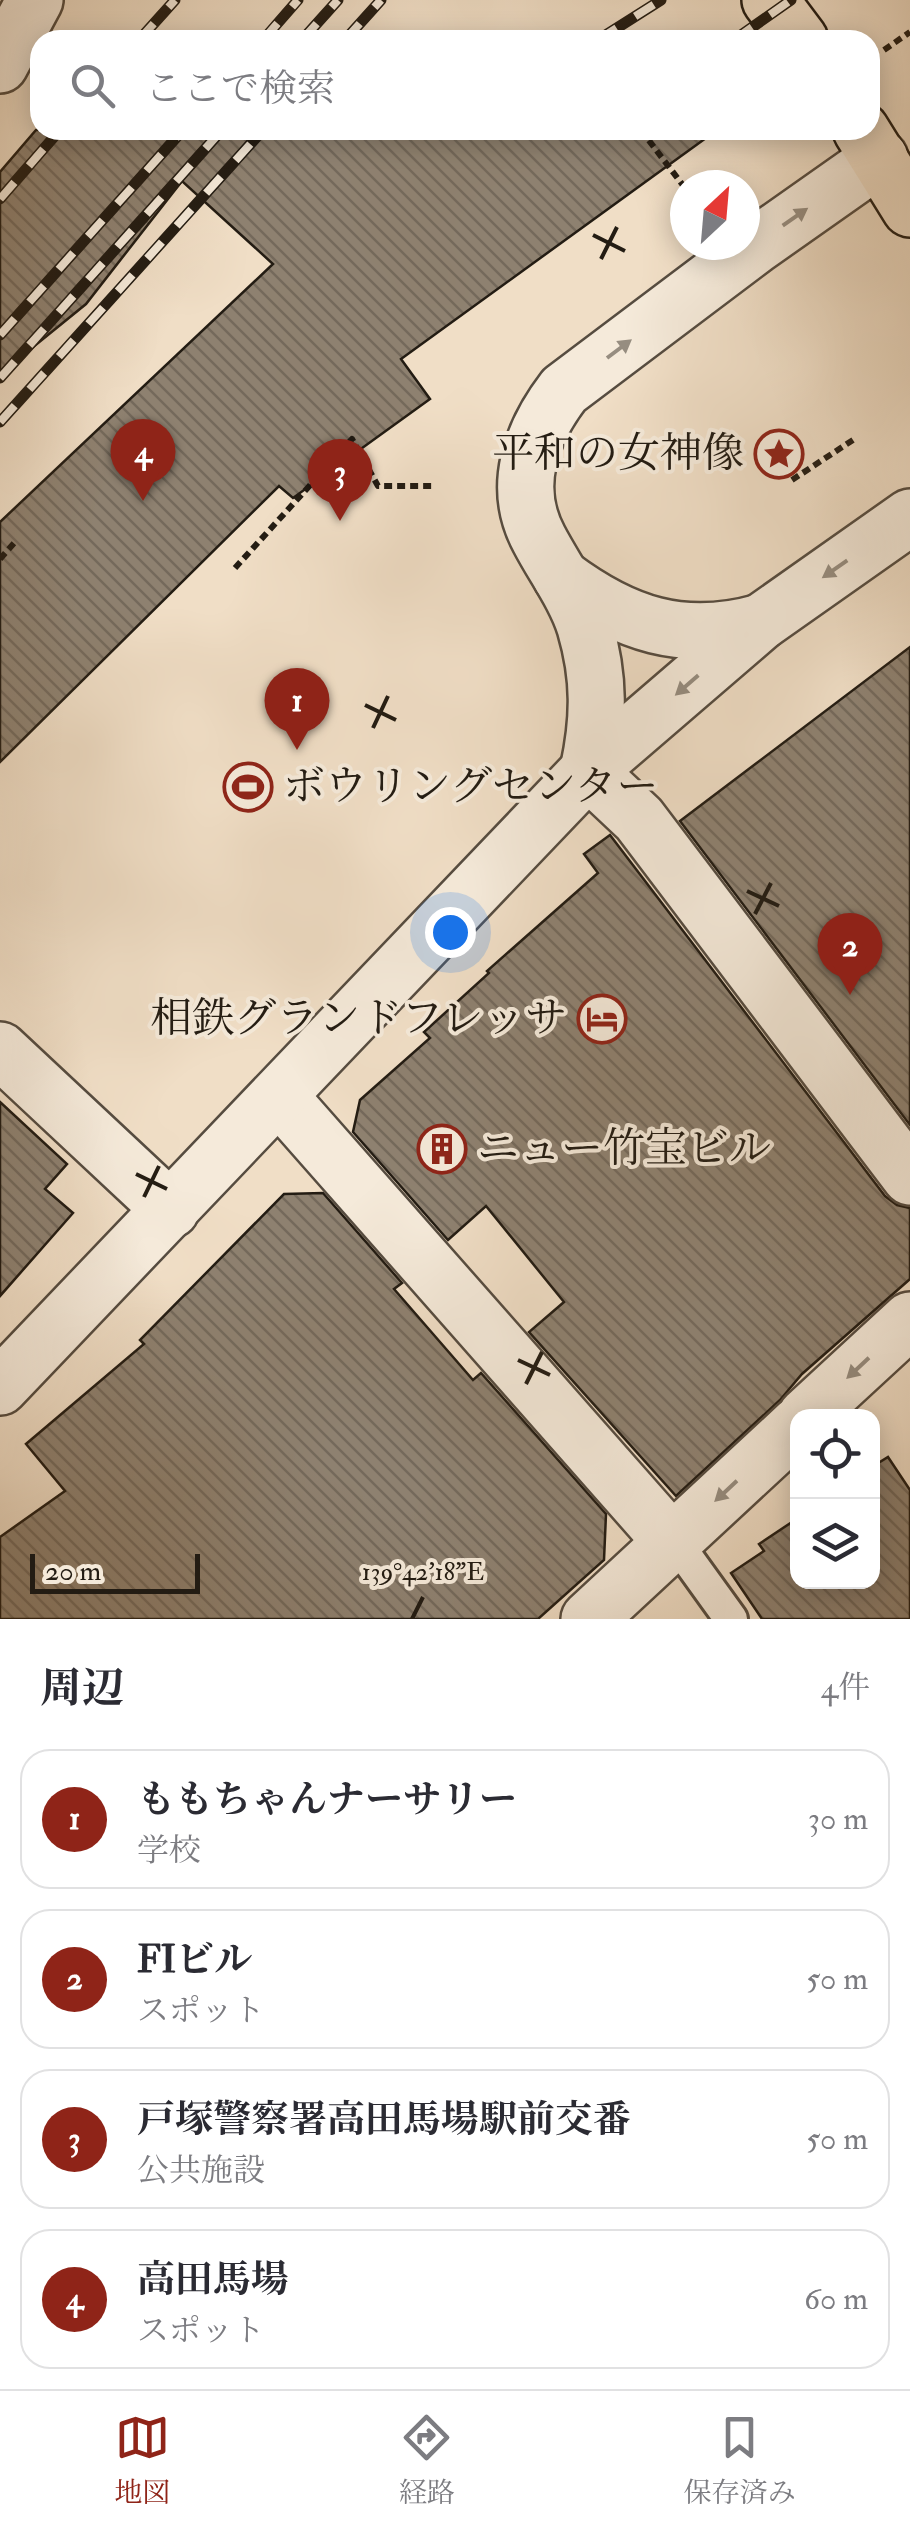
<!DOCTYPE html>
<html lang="ja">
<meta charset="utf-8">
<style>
:root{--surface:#fff;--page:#f7f7f7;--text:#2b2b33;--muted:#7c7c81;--line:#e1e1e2;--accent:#8f2418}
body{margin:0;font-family:"IM FELL Double Pica","Noto Serif JP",serif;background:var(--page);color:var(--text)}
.controls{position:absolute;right:30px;bottom:30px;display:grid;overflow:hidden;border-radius:20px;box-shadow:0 5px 25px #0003}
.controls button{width:90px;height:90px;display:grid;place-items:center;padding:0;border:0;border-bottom:2px solid var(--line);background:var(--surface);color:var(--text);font:50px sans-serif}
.compass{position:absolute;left:670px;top:170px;width:90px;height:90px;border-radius:50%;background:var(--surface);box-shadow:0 5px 25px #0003;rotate:26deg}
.scale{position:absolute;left:30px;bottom:25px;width:170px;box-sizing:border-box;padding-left:10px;border:5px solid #231c13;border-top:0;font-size:28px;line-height:35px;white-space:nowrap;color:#231c13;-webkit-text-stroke:8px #f5eada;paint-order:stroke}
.you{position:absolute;left:450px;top:932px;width:35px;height:35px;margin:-25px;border:8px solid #fff;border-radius:50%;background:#1a73e8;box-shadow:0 0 0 15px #1a73e833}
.badge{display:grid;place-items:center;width:65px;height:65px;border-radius:50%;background:var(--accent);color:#fff;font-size:32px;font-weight:700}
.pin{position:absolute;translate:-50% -82px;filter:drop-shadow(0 2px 5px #0008)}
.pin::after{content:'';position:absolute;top:52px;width:35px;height:30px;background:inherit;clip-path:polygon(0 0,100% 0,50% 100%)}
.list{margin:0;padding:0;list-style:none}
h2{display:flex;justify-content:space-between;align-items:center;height:130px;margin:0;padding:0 40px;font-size:42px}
h2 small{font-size:32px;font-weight:400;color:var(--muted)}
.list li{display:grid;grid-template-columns:65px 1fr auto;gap:30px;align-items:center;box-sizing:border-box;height:140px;margin:0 20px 20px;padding:0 20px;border:2px solid var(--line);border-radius:30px}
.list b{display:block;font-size:38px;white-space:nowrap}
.list p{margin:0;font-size:32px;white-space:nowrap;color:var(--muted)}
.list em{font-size:32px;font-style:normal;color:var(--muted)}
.icon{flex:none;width:55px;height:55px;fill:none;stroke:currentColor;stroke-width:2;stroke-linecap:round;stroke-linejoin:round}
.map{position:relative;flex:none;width:910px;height:1619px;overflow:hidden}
.search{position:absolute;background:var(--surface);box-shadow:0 5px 25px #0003;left:30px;right:30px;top:30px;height:110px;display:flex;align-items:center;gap:25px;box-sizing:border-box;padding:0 35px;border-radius:30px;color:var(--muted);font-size:38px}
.sheet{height:770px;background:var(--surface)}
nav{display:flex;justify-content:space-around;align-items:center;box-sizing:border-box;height:140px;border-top:2px solid var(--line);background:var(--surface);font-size:28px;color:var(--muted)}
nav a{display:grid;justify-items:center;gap:5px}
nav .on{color:var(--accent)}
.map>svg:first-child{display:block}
</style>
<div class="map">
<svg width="910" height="1619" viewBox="0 0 910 1619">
<defs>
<pattern id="building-back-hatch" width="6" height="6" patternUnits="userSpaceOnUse" patternTransform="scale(2.5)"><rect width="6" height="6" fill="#8e8170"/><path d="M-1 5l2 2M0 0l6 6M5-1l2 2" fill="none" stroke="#74695b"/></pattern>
</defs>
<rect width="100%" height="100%" fill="#f0dec6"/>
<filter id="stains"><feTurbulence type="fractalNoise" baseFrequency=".002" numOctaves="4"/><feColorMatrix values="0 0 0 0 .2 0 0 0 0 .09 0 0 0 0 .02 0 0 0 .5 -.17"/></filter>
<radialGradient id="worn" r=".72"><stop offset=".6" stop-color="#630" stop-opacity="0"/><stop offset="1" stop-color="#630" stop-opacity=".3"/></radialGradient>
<g fill="url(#building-back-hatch)" stroke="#231c13" stroke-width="2.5">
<polygon points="36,130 717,130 401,359 430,399 293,498 279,486 0,762 0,522 273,264 182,181 86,304 0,374 0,172"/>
<polygon points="910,647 910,1125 680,821"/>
<polygon points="610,835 885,1196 897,1205 910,1208 910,1279 802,1374 780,1400 676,1496 529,1332 564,1302 486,1206 448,1240 353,1132 360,1100 430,1038 424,1032 489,973 487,971 598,873 584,854"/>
<polygon points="0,1102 67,1164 45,1189 73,1213 0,1296"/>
<polygon points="323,1193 402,1283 394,1289 473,1380 481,1373 606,1514 604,1560 538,1619 0,1619 0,1537 65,1491 26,1444 144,1344 140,1340 284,1194"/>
<polygon points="888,1457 910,1490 910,1619 762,1619 731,1573 764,1551 759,1544 798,1518 798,1582 872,1582 872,1467"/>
</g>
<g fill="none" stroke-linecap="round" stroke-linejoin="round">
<g stroke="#564c40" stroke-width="38">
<polyline id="service" points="672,1542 687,1558 731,1619"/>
</g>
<g stroke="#564c40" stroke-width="60">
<g id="minor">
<polyline points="0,65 35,0"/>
<polyline points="588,771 639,819 910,1177"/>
<polyline points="0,1050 171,1210"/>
<polyline points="279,1096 672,1542"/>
<polyline points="806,1416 910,1320"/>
<polyline points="589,1619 798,1425"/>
</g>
</g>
<g stroke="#564c40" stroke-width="60">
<g id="tertiary">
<path d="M561,577c63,47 122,67 200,45"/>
<path d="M588,771c11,-51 12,-93 -3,-144 -10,-32 -31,-59 -46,-88 -28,-52 -8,-106 25,-149l191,-144 125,-88"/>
<polyline points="0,1387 588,771 761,622 910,517"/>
</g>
</g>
<g stroke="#231c13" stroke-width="60">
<g id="primary">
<polyline points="770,0 800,40"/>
<polyline points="861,130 910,209"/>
</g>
</g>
<g stroke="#231c13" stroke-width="6" stroke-dasharray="8 5" stroke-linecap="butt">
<polyline points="884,50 910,32"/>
<polyline points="641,130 685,188"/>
<polyline points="792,480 853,440"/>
<polyline points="0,559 15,542"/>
<polyline points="235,568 352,439 378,486 433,486"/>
</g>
<use href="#service" stroke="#f5eada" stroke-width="32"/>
<use href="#minor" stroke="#f5eada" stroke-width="55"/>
<use href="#tertiary" stroke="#f5eada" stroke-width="55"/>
<use href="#primary" stroke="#f0dec6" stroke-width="55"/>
<g stroke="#231c13" stroke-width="11">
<g id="rail">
<polyline points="139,40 175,0"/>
<polyline points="263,40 298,0"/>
<polyline points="302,40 338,0"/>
<polyline points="345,40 381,0"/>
<polyline points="598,40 661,0"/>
<polyline points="734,40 791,0"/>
<polyline points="0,199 60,130"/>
<polyline points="0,335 183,130"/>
<polyline points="0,378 222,130"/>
<polyline points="0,422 263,130"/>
</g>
</g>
<use href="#rail" stroke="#f5eada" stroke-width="8" stroke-dasharray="22" stroke-linecap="butt"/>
</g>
<defs><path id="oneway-solid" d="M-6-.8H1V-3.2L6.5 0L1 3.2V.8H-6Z" transform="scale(2.5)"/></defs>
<g fill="#968d80">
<use href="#oneway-solid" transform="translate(795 217) rotate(-35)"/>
<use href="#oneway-solid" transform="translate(619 349) rotate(-37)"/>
<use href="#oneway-solid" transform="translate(835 569) rotate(145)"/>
<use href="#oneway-solid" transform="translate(687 685) rotate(139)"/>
<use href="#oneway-solid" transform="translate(858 1368) rotate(137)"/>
<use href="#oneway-solid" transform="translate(726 1491) rotate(137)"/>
</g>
<path fill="none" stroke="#231c13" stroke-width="4" d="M593,235l32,16M601,259l16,-32M365,705l31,15M373,728l15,-32M747,891l32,15M755,914l16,-31M136,1174l31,15M144,1197l15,-31M518,1360l32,15M526,1384l16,-32M412,1619l11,-22"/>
<defs>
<g id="sight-ring" transform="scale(2.5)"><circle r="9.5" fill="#f5eada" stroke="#8f2418" stroke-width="1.5"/><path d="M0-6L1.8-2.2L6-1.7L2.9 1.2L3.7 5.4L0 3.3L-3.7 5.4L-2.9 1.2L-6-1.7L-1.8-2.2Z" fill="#8f2418"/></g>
<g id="stadium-ring" transform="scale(2.5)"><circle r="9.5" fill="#f5eada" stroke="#8f2418" stroke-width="1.5"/><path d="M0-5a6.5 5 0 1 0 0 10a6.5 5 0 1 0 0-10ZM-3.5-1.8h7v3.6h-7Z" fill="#8f2418"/></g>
<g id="hotel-ring" transform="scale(2.5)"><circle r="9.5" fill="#f5eada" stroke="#8f2418" stroke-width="1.5"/><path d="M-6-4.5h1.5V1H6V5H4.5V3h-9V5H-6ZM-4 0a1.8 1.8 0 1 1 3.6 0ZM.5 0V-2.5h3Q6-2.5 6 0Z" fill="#8f2418"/></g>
<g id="building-ring" transform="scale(2.5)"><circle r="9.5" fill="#f5eada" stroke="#8f2418" stroke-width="1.5"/><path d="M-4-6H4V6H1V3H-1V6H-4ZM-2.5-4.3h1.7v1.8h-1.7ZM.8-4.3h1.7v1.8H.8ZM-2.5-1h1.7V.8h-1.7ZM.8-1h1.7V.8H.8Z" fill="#8f2418"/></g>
</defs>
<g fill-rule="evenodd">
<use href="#sight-ring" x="779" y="454"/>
<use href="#stadium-ring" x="248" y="787"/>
<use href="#hotel-ring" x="602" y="1019"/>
<use href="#building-ring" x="442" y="1149"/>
</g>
<g text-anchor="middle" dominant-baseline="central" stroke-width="8" stroke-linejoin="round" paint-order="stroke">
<g font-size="42" fill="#231c13" stroke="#f5eada" text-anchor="end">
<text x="744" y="454">平和の女神像</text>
<text x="283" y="787" text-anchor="start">ボウリングセンター</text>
<text x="567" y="1019">相鉄グランドフレッサ</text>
<text x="477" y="1149" text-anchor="start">ニュー竹宝ビル</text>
</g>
</g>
<g font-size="25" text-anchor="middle" fill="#231c13" stroke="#f5eada" stroke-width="8" stroke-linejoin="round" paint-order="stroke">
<text x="423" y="1580">139°42'18"E</text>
</g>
<rect width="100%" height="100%" filter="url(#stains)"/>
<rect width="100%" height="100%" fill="url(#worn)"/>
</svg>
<div class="controls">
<button><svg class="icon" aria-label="locate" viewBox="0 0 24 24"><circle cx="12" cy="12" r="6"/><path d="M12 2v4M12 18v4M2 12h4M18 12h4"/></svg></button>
<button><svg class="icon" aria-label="layers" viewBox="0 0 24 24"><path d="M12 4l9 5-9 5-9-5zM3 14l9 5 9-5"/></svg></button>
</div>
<svg class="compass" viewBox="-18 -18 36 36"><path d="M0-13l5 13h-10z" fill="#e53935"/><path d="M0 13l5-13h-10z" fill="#7c7c81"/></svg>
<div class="scale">20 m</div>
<div class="you"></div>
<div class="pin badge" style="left:297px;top:750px">1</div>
<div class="pin badge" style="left:850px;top:995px">2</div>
<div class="pin badge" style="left:340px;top:521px">3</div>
<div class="pin badge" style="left:143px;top:501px">4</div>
<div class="search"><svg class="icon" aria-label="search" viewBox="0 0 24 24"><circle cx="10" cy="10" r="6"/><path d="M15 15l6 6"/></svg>ここで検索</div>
</div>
<section class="sheet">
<h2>周辺<small>4件</small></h2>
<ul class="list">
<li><span class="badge">1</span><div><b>ももちゃんナーサリー</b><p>学校</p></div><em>30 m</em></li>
<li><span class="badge">2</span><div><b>FIビル</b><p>スポット</p></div><em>50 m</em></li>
<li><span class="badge">3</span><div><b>戸塚警察署高田馬場駅前交番</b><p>公共施設</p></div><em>50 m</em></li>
<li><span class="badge">4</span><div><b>高田馬場</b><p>スポット</p></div><em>60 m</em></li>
</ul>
</section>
<nav>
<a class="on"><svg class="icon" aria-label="map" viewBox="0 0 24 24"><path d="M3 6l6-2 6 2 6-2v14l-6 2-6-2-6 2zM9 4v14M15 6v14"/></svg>地図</a>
<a><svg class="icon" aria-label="directions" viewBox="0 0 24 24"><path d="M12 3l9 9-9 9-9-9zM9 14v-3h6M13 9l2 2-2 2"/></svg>経路</a>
<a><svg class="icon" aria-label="saved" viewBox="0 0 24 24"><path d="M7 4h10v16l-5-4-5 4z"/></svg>保存済み</a>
</nav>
